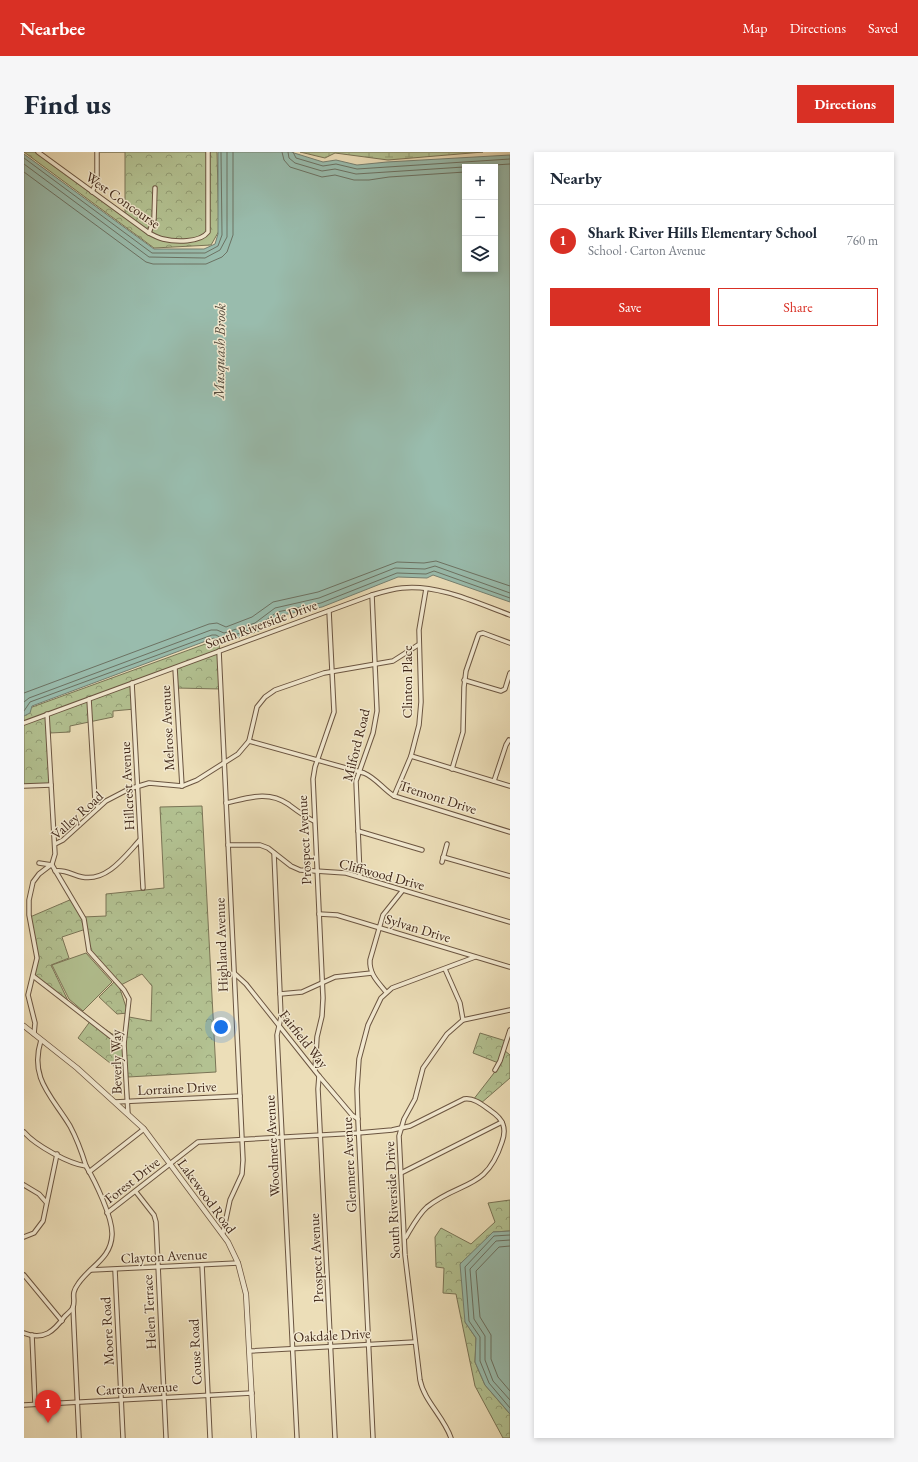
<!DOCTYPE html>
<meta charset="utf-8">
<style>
:root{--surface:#fff;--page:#f6f6f7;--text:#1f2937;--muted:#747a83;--line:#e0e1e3;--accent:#d93025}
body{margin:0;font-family:"EB Garamond",serif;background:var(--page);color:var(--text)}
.controls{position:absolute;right:12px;top:12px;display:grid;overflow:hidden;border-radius:0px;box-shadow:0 2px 6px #0003}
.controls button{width:36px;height:36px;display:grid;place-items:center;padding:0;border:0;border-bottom:1px solid var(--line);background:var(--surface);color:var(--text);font:20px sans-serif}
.you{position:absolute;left:197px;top:875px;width:14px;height:14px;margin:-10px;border:3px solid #fff;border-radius:50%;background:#1a73e8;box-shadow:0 0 0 6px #1a73e833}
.badge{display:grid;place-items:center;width:26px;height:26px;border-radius:50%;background:var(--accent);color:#fff;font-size:13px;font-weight:700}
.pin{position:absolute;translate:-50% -33px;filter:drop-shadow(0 1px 2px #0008)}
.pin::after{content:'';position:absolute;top:21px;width:14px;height:12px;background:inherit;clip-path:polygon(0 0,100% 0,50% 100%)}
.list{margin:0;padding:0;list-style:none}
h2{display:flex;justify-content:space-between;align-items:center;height:52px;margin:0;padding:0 16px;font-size:17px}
h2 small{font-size:13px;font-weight:400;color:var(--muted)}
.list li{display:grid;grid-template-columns:26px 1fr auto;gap:12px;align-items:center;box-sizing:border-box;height:72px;padding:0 16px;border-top:1px solid var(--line)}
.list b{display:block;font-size:15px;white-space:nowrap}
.list p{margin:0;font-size:13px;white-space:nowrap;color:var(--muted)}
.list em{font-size:13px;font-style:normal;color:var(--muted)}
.actions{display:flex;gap:8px;padding:12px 16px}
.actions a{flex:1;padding:9px 0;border:1px solid var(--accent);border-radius:0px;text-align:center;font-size:14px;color:var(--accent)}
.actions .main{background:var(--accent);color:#fff}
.icon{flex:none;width:22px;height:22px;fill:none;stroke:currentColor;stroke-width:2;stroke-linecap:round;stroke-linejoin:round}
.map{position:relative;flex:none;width:486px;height:1286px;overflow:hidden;border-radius:0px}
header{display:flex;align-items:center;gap:24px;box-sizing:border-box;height:56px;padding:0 20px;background:var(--accent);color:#fff}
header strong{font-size:19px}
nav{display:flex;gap:22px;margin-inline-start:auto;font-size:14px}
.intro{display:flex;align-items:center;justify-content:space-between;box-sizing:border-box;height:96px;padding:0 24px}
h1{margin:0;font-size:28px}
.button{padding:10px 18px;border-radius:0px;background:var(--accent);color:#fff;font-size:14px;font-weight:700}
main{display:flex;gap:24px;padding:0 24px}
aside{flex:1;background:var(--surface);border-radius:0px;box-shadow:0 2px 6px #0003}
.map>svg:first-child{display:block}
</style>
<header>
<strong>Nearbee</strong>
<nav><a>Map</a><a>Directions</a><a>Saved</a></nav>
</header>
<div class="intro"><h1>Find us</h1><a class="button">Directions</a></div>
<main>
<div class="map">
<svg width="486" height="1286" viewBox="0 0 486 1286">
<defs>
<pattern id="forest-crowns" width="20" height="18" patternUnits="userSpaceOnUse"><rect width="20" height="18" fill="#b3c292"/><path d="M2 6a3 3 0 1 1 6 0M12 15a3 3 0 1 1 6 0" fill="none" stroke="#939e76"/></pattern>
<pattern id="wetland-marsh" width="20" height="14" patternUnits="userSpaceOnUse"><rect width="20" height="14" fill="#b3c292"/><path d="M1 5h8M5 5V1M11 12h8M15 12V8" fill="none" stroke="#939e76"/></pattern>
</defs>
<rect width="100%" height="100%" fill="#ecdeb8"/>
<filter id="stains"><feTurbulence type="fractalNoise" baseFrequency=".005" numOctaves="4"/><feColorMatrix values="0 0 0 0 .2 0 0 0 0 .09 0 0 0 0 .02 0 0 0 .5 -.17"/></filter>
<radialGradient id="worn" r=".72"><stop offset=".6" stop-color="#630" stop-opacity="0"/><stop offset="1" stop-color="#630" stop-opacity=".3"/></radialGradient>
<g fill="url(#forest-crowns)" stroke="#7a7456">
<polygon points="0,0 15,0 101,61 101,0 76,0 193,0 195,79 187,93 130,96"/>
<polygon points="195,487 197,537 152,536 151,514 110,530 111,557 89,559 89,565 46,574 46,580 26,581 28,632 0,633 0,558"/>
<polygon points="178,654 192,920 104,925 103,918 95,918 54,886 67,868 102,891 105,865 127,869 128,834 118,822 95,834 104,861 93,862 75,845 91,829 65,798 62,777 38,785 45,806 27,813 46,853 9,824 13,803 6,765 48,747 59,765 82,764 82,742 140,736 136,655"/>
<polygon points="456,881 482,889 480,898 486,903 486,926 456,952 449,948 477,912 449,901"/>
<polygon points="486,1048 486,1079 469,1080 441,1170 452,1186 451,1210 461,1233 486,1262 486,1286 479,1286 451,1234 432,1142 419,1141 420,1116 412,1115 411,1085 417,1076 447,1092 471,1070 464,1051"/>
</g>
<polygon fill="url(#wetland-marsh)" stroke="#7a7456" points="276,0 459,0 364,8 311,1 301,6"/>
<polygon fill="#b3c292" stroke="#7a7456" points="62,801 88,830 59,859 45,847 28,813"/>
<g fill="#99bcad" stroke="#758072" fill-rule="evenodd">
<path d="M194,0h73l32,10 13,-2 21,5 30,-3 123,-7v447l-77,-27 -6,3 -29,-1 -76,30 -44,9 -19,15 -38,13 -7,-6 -182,68 -2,7 -6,3v-562l130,95h50l11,-5 3,-10zM441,15h30v102h-30z"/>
<polygon points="486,1079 486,1262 461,1233 451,1210 452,1186 441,1170 436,1112 469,1080"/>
</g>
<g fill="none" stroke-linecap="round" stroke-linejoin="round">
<g stroke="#6c7263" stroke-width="1">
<polyline points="258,0 260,8 266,15 298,25 311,23 330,28 345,28 365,25 441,20"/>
<polyline points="264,0 265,6 271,11 298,19 311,17 332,22 486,12"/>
<polyline points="269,0 272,6 299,14 312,12 333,17 486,7"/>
<polyline points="0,6 128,101 181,101 194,94 198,83 197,0"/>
<polyline points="0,12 125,105 181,106 196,98 203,85 203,0"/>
<polyline points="0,20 122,110 129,112 182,112 198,105 203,100 209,83 209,0"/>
<polyline points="0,541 185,472 193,471 202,475 228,465 249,450 294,440 373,410 400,411 412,409 486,434"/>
<polyline points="0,550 5,546 187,478 193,478 200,481 231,471 251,456 295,446 371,416 401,417 411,414 486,441"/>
<polyline points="0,559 6,550 188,483 192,483 199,487 233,475 253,460 297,451 373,421 402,422 410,419 486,446"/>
<polyline points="486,1083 470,1084 441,1115 445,1169 456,1185 456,1209 465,1231 486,1256"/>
<polyline points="486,1088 472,1089 446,1117 450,1167 461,1184 461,1208 469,1229 486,1248"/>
<polyline points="486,1094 475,1095 452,1119 456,1165 467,1183 467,1207 474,1225 486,1239"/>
</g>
<g stroke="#6b5541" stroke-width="5.5">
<g id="minor">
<path d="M14,0l111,81c4,2 9,5 14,6 12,3 37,4 45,-7v-80"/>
<polyline points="68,40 73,29 73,0"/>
<polyline points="125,81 130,67 131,36"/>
<polyline points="195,499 219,1008 218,1022 206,1048 199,1081"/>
<polyline points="151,516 158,634"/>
<polyline points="440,528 477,539 481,537 486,521"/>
<polyline points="108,531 119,736"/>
<polyline points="65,547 71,648 74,656"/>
<path d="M0,571l348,-128c10,-3 20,-6 30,-7 36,-4 75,15 108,27"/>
<path d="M225,589l115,32c12,5 19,16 30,23l116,36"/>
<polyline points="387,604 486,634"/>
<polyline points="428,617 439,580 440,535 442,519 454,484 455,482 459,481 486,491"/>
<polyline points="470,629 482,593 485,588"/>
<polyline points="0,634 27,633"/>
<polyline points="370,644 387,604 395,573 397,550 395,478 402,437"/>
<path d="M202,651c22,-5 42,-13 62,1 8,6 17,13 26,17"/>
<polyline points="334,679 398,698"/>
<polyline points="31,692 39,688 82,649 105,637 125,631 158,634 173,628 214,602 225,589 233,555 241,545 251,538 300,521 369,509 394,493"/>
<polyline points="204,693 236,693 244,696 267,714 276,718 322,721 486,770"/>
<polyline points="250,701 257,865 253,883 273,1286"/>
<polyline points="419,705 486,724"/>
<polyline points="418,710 423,692"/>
<polyline points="15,711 28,713 60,767 65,799 100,838 105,847 100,892 104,962"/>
<path d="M31,719c10,-2 17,4 27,6 25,5 43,-21 58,-37"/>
<polyline points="336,725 332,629 349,581 353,559 348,443"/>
<polyline points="295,762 313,763 486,815"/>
<polyline points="421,817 436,851 439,868"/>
<polyline points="210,821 222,832 295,924 328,963 334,967"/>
<polyline points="9,824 94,890 100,892"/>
<path d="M362,840c-8,-10 -17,-18 -16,-32l13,-45 20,-25"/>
<polyline points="256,842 278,840 311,825 348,821"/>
<polyline points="10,882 11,871 4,843 13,806 5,763 5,748 9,730 15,722 28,712 31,702 23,562"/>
<path d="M17,888c-12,39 11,56 29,86 7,13 12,27 16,40"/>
<polyline points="291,918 293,885 298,864 299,846 289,627 291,615 310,560 305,459"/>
<polyline points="471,918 476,909 486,878"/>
<polyline points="295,924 294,937 311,1286"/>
<polyline points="91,950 216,944"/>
<path d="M0,980c11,13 45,32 62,34 9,15 27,52 26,69 -1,24 -22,31 -34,49 -8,11 -2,14 -5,23 -1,3 -6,7 -8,9 -11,15 -21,25 -41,17"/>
<polyline points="65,1020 120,977"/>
<polyline points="377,1021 478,970"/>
<polyline points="0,1033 15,1042 22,1050"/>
<polyline points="112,1040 130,1063 132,1070 142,1286"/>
<path d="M83,1061l91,-71 160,-9 34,-3 18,-4 54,-27c10,-2 20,7 27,12 12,8 16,17 11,31 -16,49 -41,38 -75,65 -9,8 -15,20 -21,30"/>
<polyline points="0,1085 10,1081 19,1069 33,1002"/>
<polyline points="178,1113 186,1286"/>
<polyline points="67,1118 214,1111"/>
<polyline points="91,1118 99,1286"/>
<polyline points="0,1123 38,1169"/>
<polyline points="49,1155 55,1286"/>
<polyline points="8,1183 11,1252"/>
<polyline points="226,1199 391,1190"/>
<polyline points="0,1253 228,1241"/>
<polyline points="349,1286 334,969 333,937 335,907 344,873 357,846 368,836 451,805"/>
<path d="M427,1286c-7,-21 -27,-37 -31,-58l-15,-125 -6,-119 5,-17 11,-20 8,-31 24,-34 16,-14 47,-10"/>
</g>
</g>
<g stroke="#6b5541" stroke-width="6">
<polyline id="tertiary" points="0,874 53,916 120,977 204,1090 214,1111 222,1142 230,1286"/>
</g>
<use href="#minor" stroke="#f3ead1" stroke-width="3.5"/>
<use href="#tertiary" stroke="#f3ead1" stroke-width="4.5"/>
</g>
<g text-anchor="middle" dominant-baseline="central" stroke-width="3" stroke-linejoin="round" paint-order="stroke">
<g font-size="14" fill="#402719" stroke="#f3ead1">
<text transform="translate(99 48) rotate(35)">West Concourse</text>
<text transform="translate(237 472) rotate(-20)">South Riverside Drive</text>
<text transform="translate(383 530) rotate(-90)">Clinton Place</text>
<text transform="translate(143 576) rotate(-93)">Melrose Avenue</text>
<text transform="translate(332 593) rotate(-76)">Milford Road</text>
<text transform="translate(103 634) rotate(-93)">Hillcrest Avenue</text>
<text transform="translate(414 645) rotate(18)">Tremont Drive</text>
<text transform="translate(53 663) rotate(-42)">Valley Road</text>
<text transform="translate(280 688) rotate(-93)">Prospect Avenue</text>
<text transform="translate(358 722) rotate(15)">Cliffwood Drive</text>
<text transform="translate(394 776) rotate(17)">Sylvan Drive</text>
<text transform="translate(197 793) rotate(-92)">Highland Avenue</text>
<text transform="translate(280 887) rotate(52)">Fairfield Way</text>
<text transform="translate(92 910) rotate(-91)">Beverly Way</text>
<text transform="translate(153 936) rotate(-3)">Lorraine Drive</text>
<text transform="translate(248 994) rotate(-93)">Woodmere Avenue</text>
<text transform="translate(325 1013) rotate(-93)">Glenmere Avenue</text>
<text transform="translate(108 1028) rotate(-38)">Forest Drive</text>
<text transform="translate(183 1044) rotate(54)">Lakewood Road</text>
<text transform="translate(368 1048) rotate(-93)">South Riverside Drive</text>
<text transform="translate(140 1104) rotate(-3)">Clayton Avenue</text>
<text transform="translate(292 1106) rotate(-93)">Prospect Avenue</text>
<text transform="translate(125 1160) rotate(-93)">Helen Terrace</text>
<text transform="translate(83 1179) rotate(-93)">Moore Road</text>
<text transform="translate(308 1183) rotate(-3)">Oakdale Drive</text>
<text transform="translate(171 1200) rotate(-93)">Couse Road</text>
<text transform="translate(113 1236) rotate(-3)">Carton Avenue</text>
</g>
<g font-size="15" font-style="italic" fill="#564c3e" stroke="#f3ead1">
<text transform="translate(195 199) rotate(-89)">Musquash Brook</text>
</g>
</g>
<rect width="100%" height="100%" filter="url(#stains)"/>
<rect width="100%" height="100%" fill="url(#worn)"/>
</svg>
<div class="controls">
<button>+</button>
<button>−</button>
<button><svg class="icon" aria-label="layers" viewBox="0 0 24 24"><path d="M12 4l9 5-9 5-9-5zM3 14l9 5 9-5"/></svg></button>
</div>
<div class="you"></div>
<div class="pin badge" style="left:24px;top:1271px">1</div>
</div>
<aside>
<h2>Nearby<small></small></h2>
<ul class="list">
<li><span class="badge">1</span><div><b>Shark River Hills Elementary School</b><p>School · Carton Avenue</p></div><em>760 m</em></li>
</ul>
<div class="actions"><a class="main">Save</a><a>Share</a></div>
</aside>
</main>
